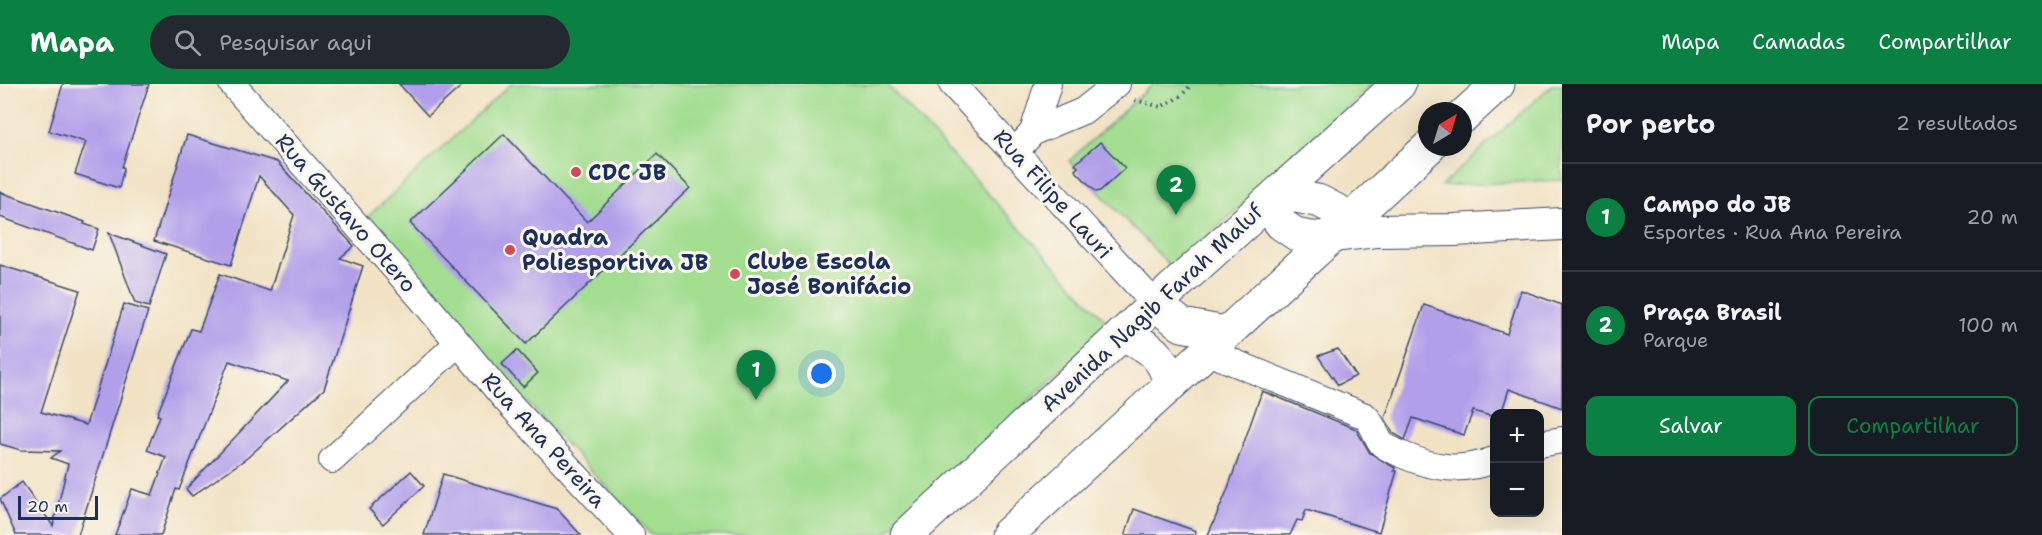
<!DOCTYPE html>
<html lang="pt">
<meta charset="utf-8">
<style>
:root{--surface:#171b24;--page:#242831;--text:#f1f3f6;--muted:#9ea1a6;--line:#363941;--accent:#0b8043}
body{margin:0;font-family:"Shantell Sans",sans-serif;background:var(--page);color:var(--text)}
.controls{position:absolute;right:18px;bottom:18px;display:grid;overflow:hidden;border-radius:12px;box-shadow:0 6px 24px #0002}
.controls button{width:54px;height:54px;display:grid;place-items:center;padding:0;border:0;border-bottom:2px solid var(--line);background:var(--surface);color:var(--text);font:30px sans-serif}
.compass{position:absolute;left:1418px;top:18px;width:54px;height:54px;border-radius:50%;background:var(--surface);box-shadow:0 6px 24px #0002;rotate:38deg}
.scale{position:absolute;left:18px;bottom:15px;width:80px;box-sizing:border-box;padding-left:6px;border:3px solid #1b2f5e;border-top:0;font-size:16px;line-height:21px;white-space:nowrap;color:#1b2f5e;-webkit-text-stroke:4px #fbf7ec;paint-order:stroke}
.you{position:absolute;left:822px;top:290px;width:21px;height:21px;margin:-15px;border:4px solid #fff;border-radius:50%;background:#1a73e8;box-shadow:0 0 0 9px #1a73e833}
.badge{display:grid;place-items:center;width:39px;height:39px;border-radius:50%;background:var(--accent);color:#fff;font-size:20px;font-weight:700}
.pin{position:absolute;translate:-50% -50px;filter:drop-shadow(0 2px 3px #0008)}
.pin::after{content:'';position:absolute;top:32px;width:21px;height:18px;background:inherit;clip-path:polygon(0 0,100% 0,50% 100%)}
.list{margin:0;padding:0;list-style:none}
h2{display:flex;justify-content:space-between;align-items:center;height:78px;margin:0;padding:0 24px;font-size:26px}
h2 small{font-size:20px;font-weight:400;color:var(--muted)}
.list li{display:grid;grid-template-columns:39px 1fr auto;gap:18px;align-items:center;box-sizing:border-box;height:108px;padding:0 24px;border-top:2px solid var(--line)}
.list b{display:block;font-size:22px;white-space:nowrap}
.list p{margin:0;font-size:20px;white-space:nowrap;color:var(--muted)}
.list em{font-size:20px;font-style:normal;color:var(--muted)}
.actions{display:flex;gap:12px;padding:18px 24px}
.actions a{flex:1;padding:14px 0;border:2px solid var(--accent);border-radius:12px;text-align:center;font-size:21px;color:var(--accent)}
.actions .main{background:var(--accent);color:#fff}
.icon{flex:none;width:33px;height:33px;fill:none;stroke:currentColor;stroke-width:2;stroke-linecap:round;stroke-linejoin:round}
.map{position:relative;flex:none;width:1562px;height:451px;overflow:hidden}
header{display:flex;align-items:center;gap:36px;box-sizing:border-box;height:84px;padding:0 30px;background:var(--accent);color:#fff}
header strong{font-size:28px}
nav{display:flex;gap:33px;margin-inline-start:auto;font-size:21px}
.search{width:420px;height:54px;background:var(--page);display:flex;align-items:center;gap:15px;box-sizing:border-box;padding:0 21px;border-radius:33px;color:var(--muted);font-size:22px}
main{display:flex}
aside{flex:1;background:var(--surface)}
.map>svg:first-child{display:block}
</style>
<header>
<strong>Mapa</strong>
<div class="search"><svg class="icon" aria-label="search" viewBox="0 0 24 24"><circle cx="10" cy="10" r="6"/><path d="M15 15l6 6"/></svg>Pesquisar aqui</div>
<nav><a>Mapa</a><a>Camadas</a><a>Compartilhar</a></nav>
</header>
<main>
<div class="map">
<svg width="1562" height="451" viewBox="0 0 1562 451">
<rect width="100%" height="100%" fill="#fbf7ec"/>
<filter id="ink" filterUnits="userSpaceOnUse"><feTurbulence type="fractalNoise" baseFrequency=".0167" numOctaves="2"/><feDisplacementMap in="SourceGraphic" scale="12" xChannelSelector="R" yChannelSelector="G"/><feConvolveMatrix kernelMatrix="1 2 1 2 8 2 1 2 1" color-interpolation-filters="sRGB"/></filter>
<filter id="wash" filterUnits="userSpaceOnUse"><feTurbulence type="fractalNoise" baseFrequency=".008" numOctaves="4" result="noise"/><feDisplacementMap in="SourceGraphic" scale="24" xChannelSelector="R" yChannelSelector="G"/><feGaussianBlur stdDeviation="1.35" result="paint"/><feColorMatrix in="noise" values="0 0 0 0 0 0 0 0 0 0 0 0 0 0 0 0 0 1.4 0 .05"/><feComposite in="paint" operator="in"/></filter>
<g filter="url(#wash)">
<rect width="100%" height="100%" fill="#f1e2c4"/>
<g fill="#a2dd90" stroke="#5e8677" stroke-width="1.5">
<polygon points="511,0 886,0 1110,241 884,451 651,451 360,140"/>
<polygon points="1153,0 1373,0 1173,185 1069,77"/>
<polygon points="1553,0 1562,0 1562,96 1441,102"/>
</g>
<g id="blocks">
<g fill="#b19fea">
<polygon points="63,0 149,0 122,83 124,84 119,104 75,90 86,58 49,47"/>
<polygon points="399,0 464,0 428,32"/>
<polygon points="504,50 587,138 657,70 690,104 526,260 410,139"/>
<polygon points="187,51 277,78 354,162 340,174 363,182 324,305 247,374 192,412 186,405 288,297 229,277 179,406 176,405 161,451 115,451 132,405 152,411 166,373 147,366 160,332 157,331 191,245 199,247 220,190 270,207 294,131 259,92 231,181 154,157"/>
<polygon points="1100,58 1125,84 1100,107 1096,108 1075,86 1078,83 1075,80"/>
<polygon points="0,108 85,138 84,140 99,145 92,166 0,133"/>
<polygon points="109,149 166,170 149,223 135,219"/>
<polygon points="0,181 80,206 41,328 86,341 124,220 148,227 78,451 16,451 0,415 22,398 53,442 68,380 51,374 60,367 21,366 0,360"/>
<polygon points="1521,206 1562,221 1562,324 1509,305 1501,330 1494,330 1494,333 1473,327 1464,351 1413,334 1405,356 1393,349 1385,334 1424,221 1507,250"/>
<polygon points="1338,265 1356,292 1338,301 1318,272"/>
<polygon points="517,266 538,289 523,303 502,280"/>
<polygon points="1262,307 1356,345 1370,369 1395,384 1394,387 1397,387 1379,448 1306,426 1302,437 1297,436 1290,451 1208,451 1227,407"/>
<polygon points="411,387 424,402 383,440 369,425"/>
<polygon points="443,390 557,425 581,451 424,451"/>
<polygon points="1134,425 1196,447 1195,451 1125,451"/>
</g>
</g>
</g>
<g filter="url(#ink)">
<use href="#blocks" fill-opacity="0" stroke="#3b4a6d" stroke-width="1.5"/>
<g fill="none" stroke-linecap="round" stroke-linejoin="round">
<g stroke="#3b4a6d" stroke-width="28">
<g id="minor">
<polyline points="232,0 420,213 505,315 631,451"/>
<polyline points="952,0 1155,220"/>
<polyline points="1033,48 1048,0"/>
<polyline points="1014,69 1033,48 1083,27 1117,0"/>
<path d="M1206,267l159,65c9,8 10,20 17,28 6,5 15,8 21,11 32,14 58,17 91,5"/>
<polyline points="1540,360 1562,356"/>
<polyline points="332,376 458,259"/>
</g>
</g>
<g stroke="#3b4a6d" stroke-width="34">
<g id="tertiary">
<polyline points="1278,109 1319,117 1373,145"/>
<polyline points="1266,119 1281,140 1297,151 1314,154 1376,147 1454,146 1562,140"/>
</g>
</g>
<g stroke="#3b4a6d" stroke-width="35">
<g id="secondary">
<polyline points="1463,32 1498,0"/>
<polyline points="1155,220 1182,241 1225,249"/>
<path d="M1122,251c27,10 42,21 48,49"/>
<polyline points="907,451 1155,220 1399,0"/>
<polyline points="1007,451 1429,63"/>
</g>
</g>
<polyline stroke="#3b4a6d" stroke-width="4" stroke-dasharray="1.5 4.5" stroke-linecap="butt" points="1135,16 1161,23 1181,12 1192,0"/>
<use href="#minor" stroke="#fff" stroke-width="26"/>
<use href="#tertiary" stroke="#fff" stroke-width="32"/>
<use href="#secondary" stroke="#fff" stroke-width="33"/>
</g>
</g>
<g fill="#d1495b" stroke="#fbf7ec" stroke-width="2">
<circle cx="576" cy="88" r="6"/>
<circle cx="510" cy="166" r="6"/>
<circle cx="735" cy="190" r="6"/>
</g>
<g text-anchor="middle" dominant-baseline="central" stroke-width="6" stroke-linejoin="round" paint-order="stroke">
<g font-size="22" font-weight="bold" fill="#1b2f5e" stroke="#fbf7ec" text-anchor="start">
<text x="588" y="88">CDC JB</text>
<text x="522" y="153">Quadra<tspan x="522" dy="25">Poliesportiva JB</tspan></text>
<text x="747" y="177">Clube Escola<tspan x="747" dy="25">José Bonifácio</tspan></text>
</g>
<g font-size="22" fill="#1b2f5e" stroke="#fbf7ec">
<text transform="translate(1053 110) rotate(48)">Rua Filipe Lauri</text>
<text transform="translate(346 129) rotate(49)">Rua Gustavo Otero</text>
<text transform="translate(1152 224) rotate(-43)">Avenida Nagib Farah Maluf</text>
<text transform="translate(544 356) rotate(48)">Rua Ana Pereira</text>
</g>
</g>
</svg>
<div class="controls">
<button>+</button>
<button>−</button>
</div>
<svg class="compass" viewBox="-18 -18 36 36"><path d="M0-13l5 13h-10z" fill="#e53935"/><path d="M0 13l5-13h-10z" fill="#9ea1a6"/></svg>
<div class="scale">20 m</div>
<div class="you"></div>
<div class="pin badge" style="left:756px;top:316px">1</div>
<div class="pin badge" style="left:1176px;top:131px">2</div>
</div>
<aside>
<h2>Por perto<small>2 resultados</small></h2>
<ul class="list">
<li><span class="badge">1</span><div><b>Campo do JB</b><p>Esportes · Rua Ana Pereira</p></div><em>20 m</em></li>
<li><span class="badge">2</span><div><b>Praça Brasil</b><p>Parque</p></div><em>100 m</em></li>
</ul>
<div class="actions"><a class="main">Salvar</a><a>Compartilhar</a></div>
</aside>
</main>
